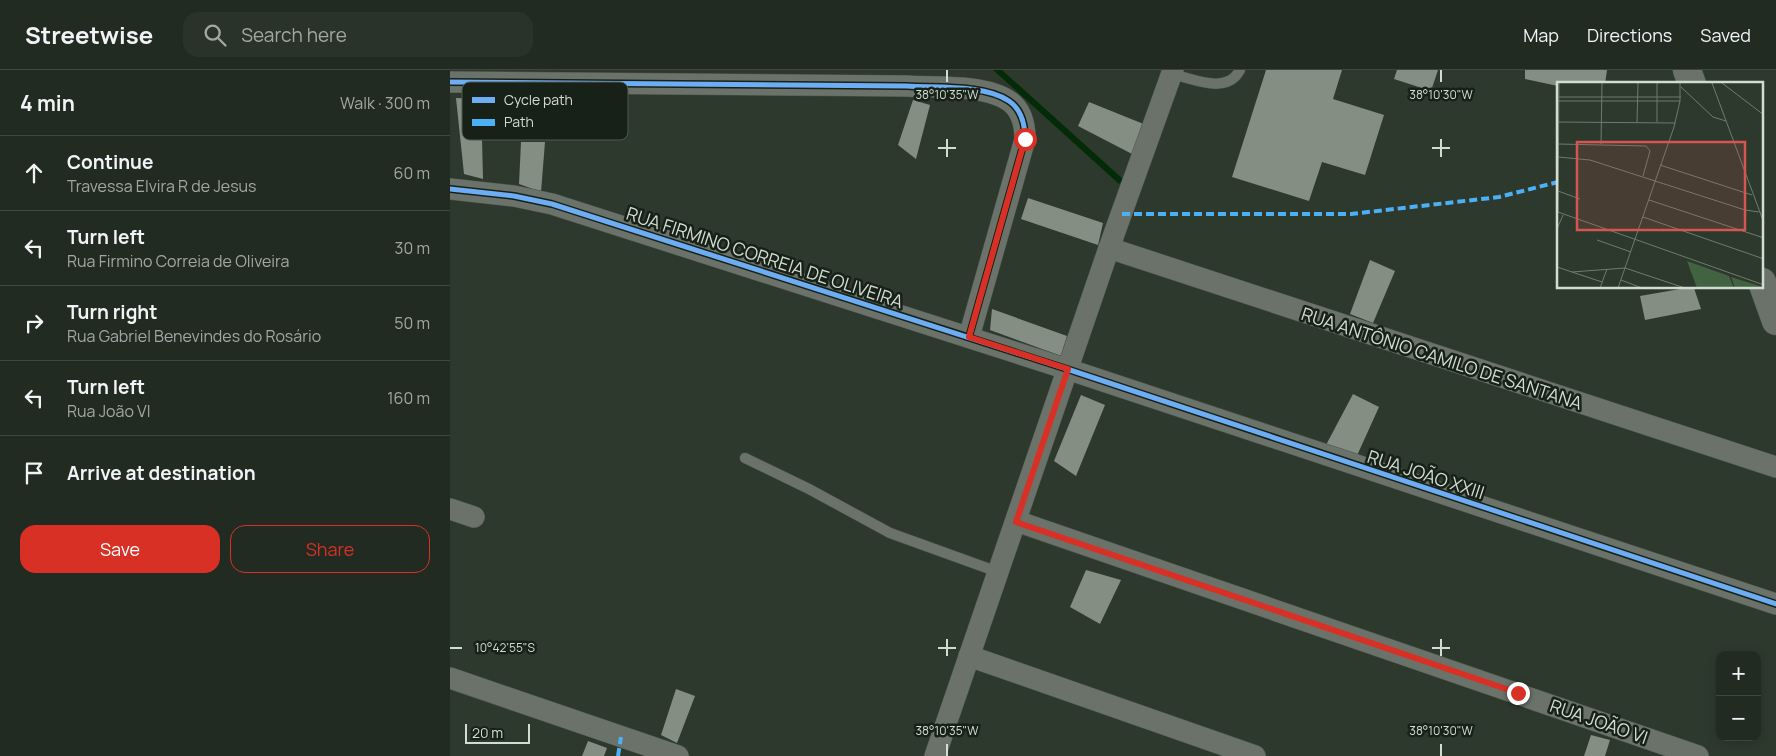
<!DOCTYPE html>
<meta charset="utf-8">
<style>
:root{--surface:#222b22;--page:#2a332a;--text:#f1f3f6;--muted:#a2a7a5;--line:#3f4740;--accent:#d93025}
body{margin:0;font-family:Manrope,sans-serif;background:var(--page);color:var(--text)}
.controls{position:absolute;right:15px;bottom:15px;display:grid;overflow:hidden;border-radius:10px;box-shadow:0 2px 8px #0003}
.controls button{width:45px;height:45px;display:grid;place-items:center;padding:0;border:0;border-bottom:1px solid var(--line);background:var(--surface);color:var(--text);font:25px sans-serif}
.scale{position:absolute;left:15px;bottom:12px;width:65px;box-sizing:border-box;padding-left:5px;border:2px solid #d1ddd0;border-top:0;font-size:14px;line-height:18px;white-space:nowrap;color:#d1ddd0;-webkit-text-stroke:4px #182118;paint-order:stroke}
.stop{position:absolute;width:15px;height:15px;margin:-11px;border:4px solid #d93025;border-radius:50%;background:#fff}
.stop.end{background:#d93025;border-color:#fff;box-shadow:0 1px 5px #0008}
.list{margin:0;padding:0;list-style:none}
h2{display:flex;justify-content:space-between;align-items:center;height:65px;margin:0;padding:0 20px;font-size:21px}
h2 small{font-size:16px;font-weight:400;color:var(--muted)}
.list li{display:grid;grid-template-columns:32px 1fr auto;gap:15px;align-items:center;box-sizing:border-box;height:75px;padding:0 20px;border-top:1px solid var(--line)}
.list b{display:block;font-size:19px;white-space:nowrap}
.list p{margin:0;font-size:16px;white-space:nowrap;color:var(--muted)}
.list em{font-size:16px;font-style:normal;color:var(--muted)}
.actions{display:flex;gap:10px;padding:15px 20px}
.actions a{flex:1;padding:11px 0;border:1px solid var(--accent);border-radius:15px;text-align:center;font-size:18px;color:var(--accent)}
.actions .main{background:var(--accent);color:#fff}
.icon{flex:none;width:28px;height:28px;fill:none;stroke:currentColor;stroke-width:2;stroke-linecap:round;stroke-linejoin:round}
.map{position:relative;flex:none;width:1326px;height:686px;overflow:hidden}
header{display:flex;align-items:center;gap:30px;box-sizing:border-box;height:70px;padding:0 25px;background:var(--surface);border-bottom:1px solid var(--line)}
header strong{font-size:24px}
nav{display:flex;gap:28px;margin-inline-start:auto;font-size:18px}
.search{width:350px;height:45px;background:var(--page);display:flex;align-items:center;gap:12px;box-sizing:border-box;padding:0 18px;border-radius:15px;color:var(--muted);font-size:19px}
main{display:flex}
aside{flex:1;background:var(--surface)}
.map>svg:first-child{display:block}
</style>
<header>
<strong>Streetwise</strong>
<div class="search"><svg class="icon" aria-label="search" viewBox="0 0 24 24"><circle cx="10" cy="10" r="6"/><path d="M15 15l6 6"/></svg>Search here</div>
<nav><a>Map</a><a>Directions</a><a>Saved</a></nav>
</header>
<main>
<aside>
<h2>4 min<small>Walk · 300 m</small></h2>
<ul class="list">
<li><svg class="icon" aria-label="ahead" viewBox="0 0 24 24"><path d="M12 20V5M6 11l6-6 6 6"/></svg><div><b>Continue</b><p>Travessa Elvira R de Jesus</p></div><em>60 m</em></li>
<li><svg class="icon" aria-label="left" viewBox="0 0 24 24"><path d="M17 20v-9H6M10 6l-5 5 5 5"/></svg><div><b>Turn left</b><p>Rua Firmino Correia de Oliveira</p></div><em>30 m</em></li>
<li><svg class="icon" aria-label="right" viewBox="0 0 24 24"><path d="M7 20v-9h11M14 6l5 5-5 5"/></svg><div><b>Turn right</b><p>Rua Gabriel Benevindes do Rosário</p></div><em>50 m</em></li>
<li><svg class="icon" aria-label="left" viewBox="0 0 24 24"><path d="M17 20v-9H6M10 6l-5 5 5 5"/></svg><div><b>Turn left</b><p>Rua João VI</p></div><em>160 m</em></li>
<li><svg class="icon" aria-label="arrive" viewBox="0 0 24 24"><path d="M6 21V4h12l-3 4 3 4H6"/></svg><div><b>Arrive at destination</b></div></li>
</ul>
<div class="actions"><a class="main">Save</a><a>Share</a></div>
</aside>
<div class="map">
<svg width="1326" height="686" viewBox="0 0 1326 686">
<rect width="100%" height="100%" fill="#2e392e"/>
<polygon fill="#042b07" points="543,0 552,0 673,109 669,114"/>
<g fill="#848e83">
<polygon points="816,0 892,0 883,29 934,45 915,105 872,92 859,131 782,107"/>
<polygon points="947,0 988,0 981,21 944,9"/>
<polygon points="1075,0 1157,0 1155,14 1108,14 1108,16 1075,9"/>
<polygon points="6,28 31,29 33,109 14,104"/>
<polygon points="463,30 480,35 466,89 448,75"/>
<polygon points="639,32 696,55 684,85 628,56"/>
<polygon points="71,72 95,72 91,122 69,114"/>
<polygon points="578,128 653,153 648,175 571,149"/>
<polygon points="920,190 945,201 923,253 900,244"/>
<polygon points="1236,218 1244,218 1251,239 1195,250 1190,226"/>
<polygon points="542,239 617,266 611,286 540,260"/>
<polygon points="903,324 929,337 905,390 876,375"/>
<polygon points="631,325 655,335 626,406 604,391"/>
<polygon points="636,500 671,510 650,554 620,537"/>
<polygon points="226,619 245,626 227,673 211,665"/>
<polygon points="1141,665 1160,670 1155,686 1134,686"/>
<polygon points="138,671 157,678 154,686 132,686"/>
</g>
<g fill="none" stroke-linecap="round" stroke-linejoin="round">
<g stroke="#4b554b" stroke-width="11">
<g id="lane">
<path d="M722,4c22,5 55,21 68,-4"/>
<polyline points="295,388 359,419 440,463 548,502"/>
</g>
</g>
<g stroke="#4b554b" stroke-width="22">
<g id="street">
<path d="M0,12l457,4c28,2 78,-2 102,15 13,9 16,24 16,38l-56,198"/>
<polyline points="0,119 64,126 102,134 617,299 1326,534"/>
<polyline points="659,178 1326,397"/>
<polyline points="0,439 24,447"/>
<polyline points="566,451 1248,686"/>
<polyline points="519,586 805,686"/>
<polyline points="0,608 228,686"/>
<polyline points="485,686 659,178 723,0"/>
</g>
</g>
<g stroke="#4b554b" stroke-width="29">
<g id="secondary">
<polyline points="1237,0 1242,14"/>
<polyline points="1312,212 1326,251"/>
</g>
</g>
<use href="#lane" stroke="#6a726a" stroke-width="10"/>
<use href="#street" stroke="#6a726a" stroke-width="21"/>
<use href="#secondary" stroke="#6a726a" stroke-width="28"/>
<g stroke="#4cb0f7" stroke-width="4" stroke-dasharray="8 4" stroke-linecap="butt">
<polyline points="672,144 901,144 1049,127 1108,112"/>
<polyline points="168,686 171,667"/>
</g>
<g stroke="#182118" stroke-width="8">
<g id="cycleway">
<path d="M0,12l457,4c28,2 78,-2 102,15 13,9 16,24 16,38l-56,198"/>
<polyline points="0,119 64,126 102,134 617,299 1326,534"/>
</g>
</g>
<use href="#cycleway" stroke="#6dadf4" stroke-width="5"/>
</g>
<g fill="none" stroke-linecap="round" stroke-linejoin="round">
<polyline stroke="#d93025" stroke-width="6" points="575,69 519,267 618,299 566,452 1068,623"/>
</g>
<path fill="none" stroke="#d1ddd0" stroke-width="2" d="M497,0v12M991,0v12M497,69v18M991,69v18M488,78h18M982,78h18M497,569v17M991,569v17M0,578h12M488,578h18M982,578h18M497,674v12M991,674v12"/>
<g text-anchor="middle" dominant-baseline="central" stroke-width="5" stroke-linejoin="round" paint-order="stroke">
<g font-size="18" fill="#d1ddd0" stroke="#182118">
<text transform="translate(315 187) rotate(18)">RUA FIRMINO CORREIA DE OLIVEIRA</text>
<text transform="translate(992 288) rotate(18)">RUA ANTÔNIO CAMILO DE SANTANA</text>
<text transform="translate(976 404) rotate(18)">RUA JOÃO XXIII</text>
<text transform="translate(1149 651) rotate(19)">RUA JOÃO VI</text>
</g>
</g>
<g transform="translate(1107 12)">
<rect width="206" height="206" fill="#2e392e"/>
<path d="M130,179l42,15 5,12h-37zM174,195l32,10v1h-28z" fill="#426342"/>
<path fill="none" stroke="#6f7b6f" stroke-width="1" d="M2,1l-1,129 206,73M155,1l52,140M165,1l42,32M124,5l32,30 13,4M2,15h122M1,19h122M1,40l117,1M80,40l1,-39M100,40v-39M1,62l88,2 4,5 -7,25M44,62l1,-61M1,75l32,3 155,50 14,2M103,83l92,30M1,109l22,8M92,118l115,38M86,135l121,42M0,147l6,-14M40,158l34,12M0,185l45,15M15,190l53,-4 60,20M64,198l21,8M43,206l7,-19M61,206l56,-161 6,-26v-18"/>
<path fill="#d55552" fill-opacity="0.15" stroke="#d55552" stroke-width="2.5" d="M20,60h168v88h-168z"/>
<rect width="206" height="206" fill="none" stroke="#d1ddd0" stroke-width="2.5"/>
</g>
<rect x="12" y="12" width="166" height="58" rx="8" fill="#182118" stroke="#50594f" stroke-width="1"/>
<rect x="22" y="27" width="23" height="6" fill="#6dadf4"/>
<rect x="22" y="49" width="23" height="7" fill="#4cb0f7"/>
<g font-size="14" fill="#d1ddd0">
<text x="54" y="35">Cycle path</text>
<text x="54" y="57">Path</text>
</g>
<g font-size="12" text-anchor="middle" fill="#d1ddd0" stroke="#182118" stroke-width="5" stroke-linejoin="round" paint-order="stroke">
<text x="497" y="29">38°10'35"W</text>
<text x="991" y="29">38°10'30"W</text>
<text x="55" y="582">10°42'55"S</text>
<text x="497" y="665">38°10'35"W</text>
<text x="991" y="665">38°10'30"W</text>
</g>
</svg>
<div class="controls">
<button>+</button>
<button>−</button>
</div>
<div class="scale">20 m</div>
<div class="stop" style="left:575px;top:69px"></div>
<div class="stop end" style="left:1068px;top:623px"></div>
</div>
</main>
